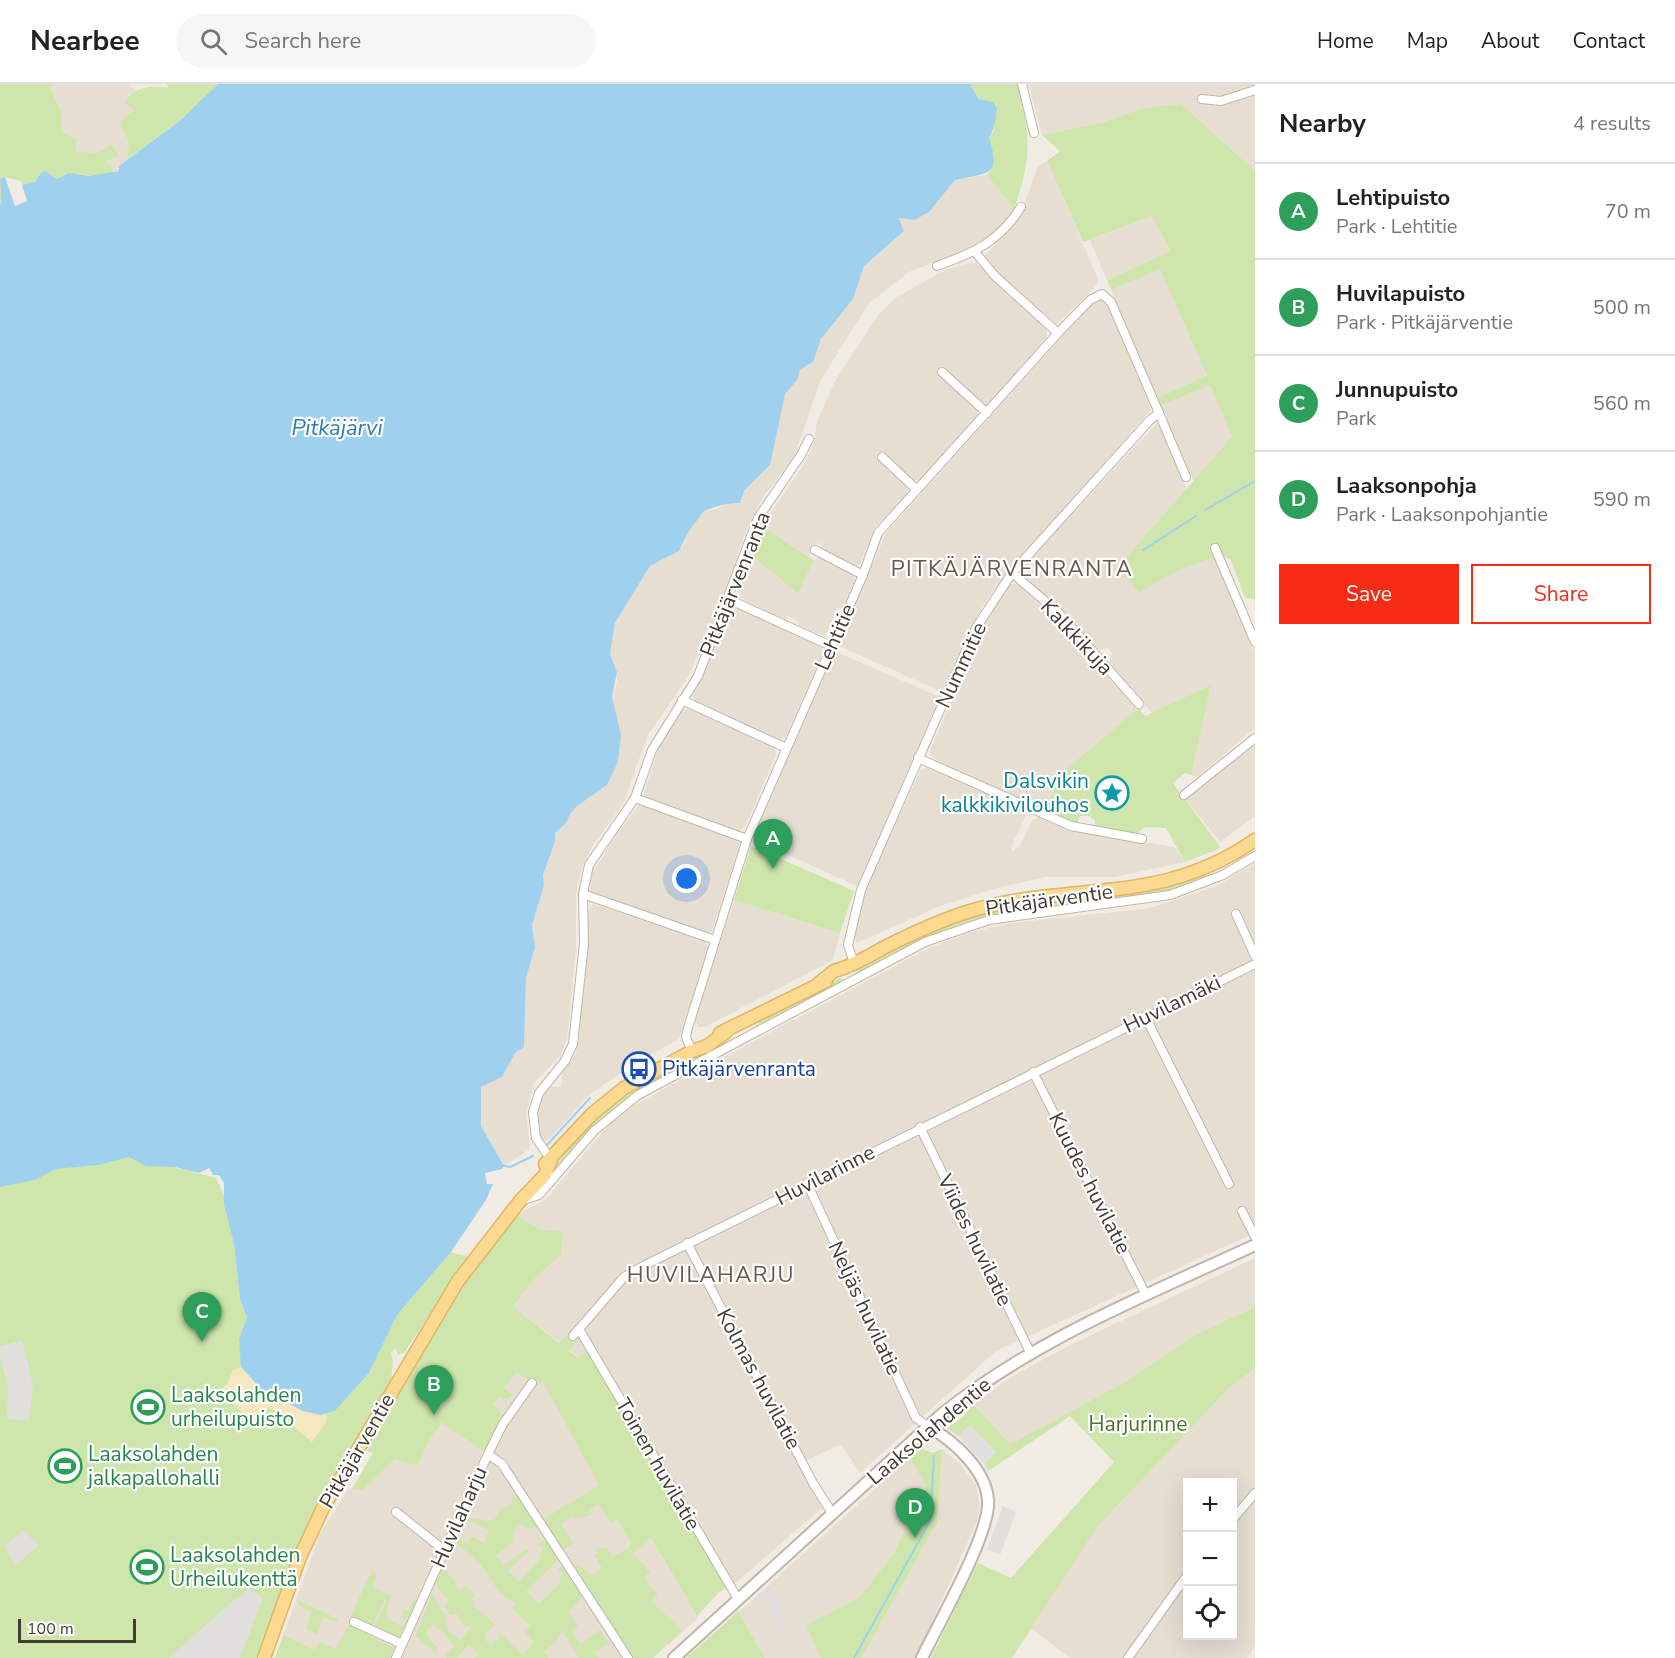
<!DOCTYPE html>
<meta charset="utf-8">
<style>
:root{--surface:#fff;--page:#f6f6f6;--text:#222;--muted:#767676;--line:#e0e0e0;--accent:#f62c14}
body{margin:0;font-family:"Nunito Sans",sans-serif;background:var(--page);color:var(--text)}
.controls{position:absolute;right:18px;bottom:18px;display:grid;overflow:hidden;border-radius:0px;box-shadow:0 6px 24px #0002}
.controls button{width:54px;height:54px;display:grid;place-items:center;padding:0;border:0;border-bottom:2px solid var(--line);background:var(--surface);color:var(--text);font:30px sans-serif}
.scale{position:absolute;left:18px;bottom:15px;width:118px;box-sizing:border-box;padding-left:6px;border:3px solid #433c33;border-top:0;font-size:16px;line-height:21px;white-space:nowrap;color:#433c33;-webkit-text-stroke:4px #fff;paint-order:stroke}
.you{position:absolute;left:687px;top:795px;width:21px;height:21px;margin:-15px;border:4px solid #fff;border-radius:50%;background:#1a73e8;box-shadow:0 0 0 9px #1a73e833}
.badge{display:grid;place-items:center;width:39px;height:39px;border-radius:50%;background:var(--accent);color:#fff;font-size:20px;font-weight:700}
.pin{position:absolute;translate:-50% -50px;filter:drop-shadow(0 2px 3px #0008)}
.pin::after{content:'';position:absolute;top:32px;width:21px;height:18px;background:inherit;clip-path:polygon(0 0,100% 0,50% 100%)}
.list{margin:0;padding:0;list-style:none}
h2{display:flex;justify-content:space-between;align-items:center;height:78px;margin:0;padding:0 24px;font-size:26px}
h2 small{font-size:20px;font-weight:400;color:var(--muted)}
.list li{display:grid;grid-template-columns:39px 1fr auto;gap:18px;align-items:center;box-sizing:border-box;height:96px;padding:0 24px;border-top:2px solid var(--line)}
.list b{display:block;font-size:22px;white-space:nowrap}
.list p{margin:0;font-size:20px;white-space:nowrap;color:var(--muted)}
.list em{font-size:20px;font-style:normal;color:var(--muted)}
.actions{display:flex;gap:12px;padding:18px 24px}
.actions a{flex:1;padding:14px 0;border:2px solid var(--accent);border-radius:0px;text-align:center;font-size:21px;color:var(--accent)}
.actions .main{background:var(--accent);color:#fff}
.icon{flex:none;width:33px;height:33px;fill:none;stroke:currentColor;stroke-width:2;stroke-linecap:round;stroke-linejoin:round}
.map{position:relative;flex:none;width:1255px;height:1574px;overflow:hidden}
header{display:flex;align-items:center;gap:36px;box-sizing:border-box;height:84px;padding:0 30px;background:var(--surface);border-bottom:2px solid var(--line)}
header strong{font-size:28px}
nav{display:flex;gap:33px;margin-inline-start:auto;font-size:21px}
.search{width:420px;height:54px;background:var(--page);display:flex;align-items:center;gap:15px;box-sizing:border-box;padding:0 21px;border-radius:33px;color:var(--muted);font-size:22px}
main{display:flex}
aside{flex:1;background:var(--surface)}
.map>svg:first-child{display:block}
</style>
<header>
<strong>Nearbee</strong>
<div class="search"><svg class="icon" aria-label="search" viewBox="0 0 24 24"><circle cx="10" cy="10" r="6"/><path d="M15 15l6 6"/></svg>Search here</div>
<nav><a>Home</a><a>Map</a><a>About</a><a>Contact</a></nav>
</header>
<main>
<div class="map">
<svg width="1255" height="1574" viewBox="0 0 1255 1574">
<rect width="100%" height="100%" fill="#f1ece3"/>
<g fill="#e5ded1" fill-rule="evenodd">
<polygon points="56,0 129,0 136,7 128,11 136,26 128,75 119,82 119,87 114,87 98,69 75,67 61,48 62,30 50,1"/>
<polygon points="1029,0 1255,0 1227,11 1226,18 1255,10 1255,87 1181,20 1143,24 1105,38 1042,51"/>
<polygon points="1047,77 1098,195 1096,202 1057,240 985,178 984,173 1019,135 1038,82"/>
<polygon points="987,91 1014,125 1006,137 996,148 966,166 909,188 869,219 820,297 795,371 763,413 748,442 722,516 688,593 648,651 623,720 592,763 581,786 576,810 576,865 567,956 560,972 534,999 526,1030 530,1065 504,1082 481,1042 481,1002 502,993 515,969 524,963 526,894 535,863 532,841 544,802 543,791 555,757 555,749 566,739 570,730 577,722 607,701 618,678 621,651 612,622 617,596 616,583 610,570 615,539 650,482 671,472 683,462 689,447 704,427 717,425 731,418 740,419 744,407 770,381 784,310 800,286 813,279 821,255 853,215 864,182 904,147 899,133 916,136 929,128 955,96"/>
<polygon points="1152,132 1171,167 1107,196 1090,156"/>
<polygon points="971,178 977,180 1046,241 1047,253 987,322 981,322 948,292 946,297 977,326 978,332 921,396 913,396 883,368 876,370 877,374 906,399 907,410 875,443 860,480 853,482 821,467 821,460 817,459 809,472 762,442 805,379 813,361 817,338 835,297 879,230 895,214 945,186"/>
<polygon points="1160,184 1207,293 1157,314 1111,206"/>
<polygon points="1099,214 1107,219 1150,321 1150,327 994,505 982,523 942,608 837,561 886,449 1095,216"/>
<polygon points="1210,301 1232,353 1194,398 1160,322"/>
<polygon points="1156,340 1160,342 1186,405 1117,485 1181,485 1217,472 1255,568 1255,644 1197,693 1191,691 1211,601 1152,629 1109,580 1112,569 1107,563 1102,566 1096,565 1069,535 1023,495 1021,489 1023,483"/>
<polygon points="751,471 798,508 814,476 819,473 853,489 855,496 842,525 837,524 828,547 823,551 798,542 799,538 788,532 785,537 740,513 739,507"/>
<polygon points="1010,500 1018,500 1065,541 1089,568 1085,579 1106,587 1139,625 1063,688 1044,726 970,693 934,674 929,669 989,530"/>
<polygon points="738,523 820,562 823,568 785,654 778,657 695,617 693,612 728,532"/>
<polygon points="834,567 940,613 857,802 755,756 754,750"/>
<polygon points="690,624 774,663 776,671 745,743 738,748 643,712 658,666 681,627"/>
<polygon points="1255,659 1255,732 1220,758 1185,715"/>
<polygon points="927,684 1025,727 1027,730 1011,763 1012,768 1020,762 1032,736 1038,733 1066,745 1174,763 1185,778 1114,793 1046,793 997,804 940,822 857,859 853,849 863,809 921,686"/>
<polygon points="639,721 736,754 740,760 712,847 706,850 590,807 592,790 616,751"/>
<polygon points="1255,779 1255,1149 996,1267 860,1389 841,1360 803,1378 825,1421 738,1497 720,1508 586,1269 578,1273 513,1222 537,1192 561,1171 563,1148 539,1145 516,1131 545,1116 611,1038 636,1020 925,866 970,848 1012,839 1150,824 1217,802"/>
<polygon points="734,816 840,849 833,876 705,943 699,943 695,935"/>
<polygon points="594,820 704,857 708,864 679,955 639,977 590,1010 548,1056 540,1058 538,1027 541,1012 549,1002 561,1003 563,985 576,970 580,948 578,924 588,866 587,827"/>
<polygon points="1255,1174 1255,1223 1197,1250 1127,1297 1010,1360 973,1320 1011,1293 1072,1260"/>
<polygon points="487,1257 542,1295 631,1459 648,1450 698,1534 668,1561 637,1512 601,1533 628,1574 275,1574 320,1450 349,1404 363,1406 395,1375 418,1382 430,1354 442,1339 483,1366 450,1310"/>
<path d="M1255,1284v278l-8,12h-177l-39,-30 66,-101 133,-140zM1188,1398h44v154h-44z"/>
<polygon points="942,1365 960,1380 976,1401 980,1424 977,1437 916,1574 861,1574 937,1439"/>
<polygon points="909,1374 926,1401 894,1469 859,1514 806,1541 821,1574 765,1574 739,1528"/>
</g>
<g fill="#cee5ab">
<path d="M0,0h56l-6,2 12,28 -1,18 16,7 -2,12 23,2 13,-8 8,10 -13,6 8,10c-12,10 -30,2 -43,3 -5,0 -10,3 -14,5l-16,-6 -6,9 -13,3 -1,-4 -16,-4 -5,53z"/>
<path d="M167,0h51l-26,27 -64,48 1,-18 -10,-19 16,-12 -11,-7c8,-15 27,-19 44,-15z"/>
<path d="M970,0h47c14,53 15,73 -3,125l-27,-34 4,-5 -2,-32 5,-8v-11l3,-5 -4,-12 -13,-3z"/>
<polygon points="1181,20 1255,87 1255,515 1245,514 1231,476 1221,471 1181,485 1139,508 1117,484 1232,353 1210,301 1160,322 1157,314 1207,292 1160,185 1111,206 1107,196 1171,167 1152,132 1083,158 1047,77 1060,67 1042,51 1105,38 1143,24"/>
<polygon points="762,442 814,476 798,509 751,471"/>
<polygon points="1211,601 1191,691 1185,689 1173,699 1221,764 1185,778 1166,744 1145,743 1135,751 1095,743 1095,737 1090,732 1080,732 1077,740 1044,726 1063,688 1132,630 1139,625 1145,632"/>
<polygon points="751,762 854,807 840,849 734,816"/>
<path d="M1204,790l3,5c-71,26 -145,22 -217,37 -45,10 -87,34 -127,55l-9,1c16,-14 38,-22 56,-31 41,-19 82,-33 127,-38 57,-8 113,-7 167,-29z"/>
<polygon points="840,894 843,895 841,899 718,965 716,962 751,946 765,933"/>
<polygon points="711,963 714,968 622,1019 587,1051 552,1093 549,1090 582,1049 625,1010"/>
<path d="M44,1050l172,44 8,17 10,49 6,55 7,20 -6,48c27,35 53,37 94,44l34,-38 28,-58 54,-63 17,5 -64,96 -6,2 -3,-7 -4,5 2,8 -2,19 -98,178 -37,100h-256v-515z"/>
<path d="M516,1131l23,14 24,3 -2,23 -24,21 -24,30 46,37 10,-10 9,7 -9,11 8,6 14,-8 134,237 -28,30 -46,-78 -18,15 17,19 -7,6 15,17 -7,6 31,30 -29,27h-20l-60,-91 6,-2 12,10 11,-7 -7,-13 3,-2 -2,-4 10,-1 7,9 16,-9 2,-5 -14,-24 -6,4 -13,-19 -9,6 3,4c-6,3 -14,6 -20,2l-11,8 12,19 -13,9 -19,-31 58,-36 -57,-105 -5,6 -20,-14 -13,15 8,8 -6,5 -6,-4 -8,9 11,10 -19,36 -42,-28 -12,15 -12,28 -23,-7 -32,31 -11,-1 21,-36 -6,-2 88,-154z"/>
<polygon points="1255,1223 1255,1284 1230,1303 1097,1443 1012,1574 931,1574 978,1479 1011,1494 1114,1378 1070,1332 988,1387 984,1380 996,1368 970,1341 958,1352 947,1344 963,1333 973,1320 1010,1360 1127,1297 1197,1250"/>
<polygon points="921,1364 932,1369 942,1365 937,1439 861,1574 821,1574 806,1541 859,1514 894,1469 926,1401 909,1374"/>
<polygon points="517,1410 538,1443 532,1445 518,1440 514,1447 512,1459 496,1471 503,1482 527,1465 529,1467 507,1487 519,1498 542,1473 539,1470 544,1465 538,1460 546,1456 558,1476 526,1507 539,1520 561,1498 559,1495 563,1491 558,1485 562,1482 582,1513 569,1528 578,1543 572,1549 581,1560 600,1546 609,1559 594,1568 598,1574 579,1574 563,1547 558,1552 558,1556 544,1567 548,1574 475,1574 479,1570 469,1561 456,1574 447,1574 445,1572 454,1562 440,1544 438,1546 433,1539 427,1546 427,1552 437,1563 436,1569 416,1552 432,1509 445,1533 448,1547 460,1556 471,1543 464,1541 457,1530 450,1531 445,1521 449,1517 435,1500 442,1484 455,1497 455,1502 461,1506 466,1502 475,1511 471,1515 474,1518 472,1521 496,1541 485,1550 485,1556 491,1561 502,1551 523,1570 534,1558 525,1548 531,1542 512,1525 516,1520 500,1509 480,1479 453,1456 455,1454 467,1460 470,1452 485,1459 489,1446 468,1437 464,1447 459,1446 465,1433 484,1437 494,1436 502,1424 513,1420 511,1415"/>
<polygon points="371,1487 377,1490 372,1503 391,1512 385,1534 404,1543 406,1538 401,1532 403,1525 410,1528 412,1517 419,1516 399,1554 375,1543 386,1518 384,1517 372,1542 351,1533"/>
<polygon points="299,1517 338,1535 337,1538 324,1533 317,1550 306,1545 312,1528 298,1521"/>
<polygon points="738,1527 765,1574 686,1574 733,1532"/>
<polygon points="349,1541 394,1564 391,1574 275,1574 284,1551 314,1566 319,1558 336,1565"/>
</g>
<polygon fill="#f6e8be" points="241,1283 263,1307 320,1331 327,1330 326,1338 312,1358 293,1342 295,1339 283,1334 284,1330 268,1324 265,1331 253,1338 233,1319 220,1315 216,1310 227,1300 233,1286"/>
<g fill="#e1dfdb">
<polygon points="22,1256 33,1301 29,1337 7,1335 8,1303 0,1272 0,1262"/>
<polygon points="970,1341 996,1368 984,1380 958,1352"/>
<polygon points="1003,1422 1016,1428 1000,1471 987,1465"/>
<polygon points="23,1446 39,1461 15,1482 4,1462"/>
<polygon points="248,1504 260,1511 262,1517 240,1574 169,1574 236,1514 242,1513"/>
<polygon points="771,1504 789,1537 779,1543 760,1509"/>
</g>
<path fill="#9fd1ee" d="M218,0h752l9,15 14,3 4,7c-1,11 -3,20 -8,29 13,40 -2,34 -34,42l-26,32 -14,8 -16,-2 5,13 -40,35 -11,33 -32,40 -8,23 -13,8 -3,10 -12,14 -15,71 -26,26 -4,12c-11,0 -24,3 -36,8l-15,20 -10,20 -29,15 -35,57 -5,31 7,18 -5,25 9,38 -3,27 -11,23 -30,21 -7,8 -4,9 -11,10v8l-12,34 1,11 -12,39 3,22 -9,31 -2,69 -9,6 -13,24 -21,10v39l23,40 -2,3 -17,4 2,11h6l-7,16 -35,52 -54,63 -28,58 -34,38 -15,4 -17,-4 -40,-20 -22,-24 -2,-28 8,-21 -7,-19 -6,-55 -10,-40v-21l-5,-8h-6l-4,-7 -10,5 -24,-6 -29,-1 -17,-9 -31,8 -43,4 -20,11 -35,7v-983l2,-1 -2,-24 5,-2 10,29 12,-5 -5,-16 13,-3 6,-9 4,-2 12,8 12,-6 20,3 30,-5v-5l63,-47z"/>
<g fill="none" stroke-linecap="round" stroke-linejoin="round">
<g stroke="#9fd1ee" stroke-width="2">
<polyline points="1205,426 1255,397"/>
<polyline points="1143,466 1196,432"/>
<polyline points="546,1062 590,1014"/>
<polyline points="504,1082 510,1083 533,1072"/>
<polyline points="854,1574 930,1437 934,1372"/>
</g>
<g stroke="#bfb6a9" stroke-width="10">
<g id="minor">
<polyline points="1022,0 1034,49"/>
<polyline points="1202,15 1221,17 1255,6"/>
<polyline points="975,168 995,192 1058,249"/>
<path d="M937,182c37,-13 63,-25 84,-59"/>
<polyline points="942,288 987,329"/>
<polyline points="1159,329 1186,393"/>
<polyline points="882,373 916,405"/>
<polyline points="1215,464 1255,558"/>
<polyline points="815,466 863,491"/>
<polyline points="1012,489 1058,528 1139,620"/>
<polyline points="728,515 831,562"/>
<polyline points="682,616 786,664"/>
<polyline points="918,674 1071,742 1142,755"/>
<polyline points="1184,711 1255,654"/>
<polyline points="635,714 747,755"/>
<polyline points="583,810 715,856"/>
<polyline points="1236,830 1255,872"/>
<polyline points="1145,932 1229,1100"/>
<polyline points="692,967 686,953 688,944 747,755 863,491 878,449 1058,249 1090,216 1102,210 1111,218 1159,329 1150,336 1012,489 976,544 861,806 848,861 854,879"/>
<polyline points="1033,988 1146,1211"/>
<polyline points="920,1043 1030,1268"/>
<polyline points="551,1076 536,1054 533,1028 539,1009 565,977 573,960 584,860 583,810 589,781 635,714 652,666 698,592 758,434 801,371 809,355"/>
<polyline points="807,1099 916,1334 929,1343"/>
<polyline points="521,1117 539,1111 594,1047 638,1011 925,858 989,836 1170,811 1223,791 1255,772"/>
<polyline points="1242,1127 1255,1153"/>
<polyline points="687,1159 813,1399 832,1429"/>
<polyline points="579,1245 738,1515"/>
<polyline points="573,1252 624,1193 645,1181 1255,880"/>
<polyline points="488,1370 502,1380 628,1574"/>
<polyline points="396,1428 444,1466"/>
<polyline points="1232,1436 1255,1409"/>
<polyline points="354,1538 402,1560"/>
<polyline points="396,1574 488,1370 503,1340 532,1299"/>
<polyline points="1128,1574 1188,1490"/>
</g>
</g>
<g stroke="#bfb6a9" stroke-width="14">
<g id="tertiary">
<path d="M674,1574l268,-244c93,-75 205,-119 313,-169"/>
<path d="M922,1574c16,-34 69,-125 66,-158 -2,-30 -34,-59 -59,-73"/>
</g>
</g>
<g stroke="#e1b561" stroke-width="15">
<g id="primary">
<path d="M819,899l15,-12c19,-5 36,-16 53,-25 26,-13 52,-25 80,-34 103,-32 191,-4 288,-72"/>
<polyline points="720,949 826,897"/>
<polyline points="545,1080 592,1030 624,1004 692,967 707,962 726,948"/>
<polyline points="264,1574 300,1473 323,1424 458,1197 520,1117 545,1091 551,1076"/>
</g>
</g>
<use href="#minor" stroke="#fff" stroke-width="8"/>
<use href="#tertiary" stroke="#fff" stroke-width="10"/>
<use href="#primary" stroke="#fcd990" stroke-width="12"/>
</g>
<defs>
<g id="sight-ring" transform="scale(1.725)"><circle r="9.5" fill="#fff" stroke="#0f9aa8" stroke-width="1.5"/><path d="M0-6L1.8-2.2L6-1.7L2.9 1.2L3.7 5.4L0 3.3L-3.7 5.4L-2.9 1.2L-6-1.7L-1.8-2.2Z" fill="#0f9aa8"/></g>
<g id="bus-ring" transform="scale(1.725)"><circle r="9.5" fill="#fff" stroke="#1a4fb4" stroke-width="1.5"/><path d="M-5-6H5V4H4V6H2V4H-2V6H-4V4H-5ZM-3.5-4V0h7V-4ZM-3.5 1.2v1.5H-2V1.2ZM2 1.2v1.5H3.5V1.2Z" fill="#1a4fb4"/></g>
<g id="stadium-ring" transform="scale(1.725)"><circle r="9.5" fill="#fff" stroke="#2e9e5b" stroke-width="1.5"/><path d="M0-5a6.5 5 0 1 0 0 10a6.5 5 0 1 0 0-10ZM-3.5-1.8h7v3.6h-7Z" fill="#2e9e5b"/></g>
</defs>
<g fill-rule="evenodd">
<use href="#sight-ring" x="1112" y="709"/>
<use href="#bus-ring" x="639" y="985"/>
<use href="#stadium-ring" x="148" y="1323"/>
<use href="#stadium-ring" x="65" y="1382"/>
<use href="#stadium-ring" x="147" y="1483"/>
</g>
<g text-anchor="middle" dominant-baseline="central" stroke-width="4.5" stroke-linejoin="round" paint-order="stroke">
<g font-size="21" fill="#433c33" stroke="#fff">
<text transform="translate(735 500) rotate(-68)">Pitkäjärvenranta</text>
<text transform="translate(835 553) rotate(-66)">Lehtitie</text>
<text transform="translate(1077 553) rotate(47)">Kalkkikuja</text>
<text transform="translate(961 581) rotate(-65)">Nummitie</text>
<text transform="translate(1049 816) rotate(-8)">Pitkäjärventie</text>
<text transform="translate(1172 920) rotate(-26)">Huvilamäki</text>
<text transform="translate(825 1091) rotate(-27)">Huvilarinne</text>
<text transform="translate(1090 1099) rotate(63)">Kuudes huvilatie</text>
<text transform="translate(975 1156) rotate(64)">Viides huvilatie</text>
<text transform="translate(865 1224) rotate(65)">Neljäs huvilatie</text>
<text transform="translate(759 1295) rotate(62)">Kolmas huvilatie</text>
<text transform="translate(929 1347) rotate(-40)">Laaksolahdentie</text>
<text transform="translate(357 1367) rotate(-60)">Pitkäjärventie</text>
<text transform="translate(658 1380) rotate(60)">Toinen huvilatie</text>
<text transform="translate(459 1433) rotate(-66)">Huvilaharju</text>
</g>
<g font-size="21" fill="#0d838f" stroke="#fff" text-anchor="end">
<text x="1089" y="697">Dalsvikin<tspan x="1089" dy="24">kalkkikivilouhos</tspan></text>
</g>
<g font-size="21" fill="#164399" stroke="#fff" text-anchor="start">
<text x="662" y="985">Pitkäjärvenranta</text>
</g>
<g font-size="21" fill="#27864d" stroke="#fff" text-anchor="start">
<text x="171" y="1311">Laaksolahden<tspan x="171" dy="24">urheilupuisto</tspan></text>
<text x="88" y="1370">Laaksolahden<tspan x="88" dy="24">jalkapallohalli</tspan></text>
<text x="170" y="1471">Laaksolahden<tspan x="170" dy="24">Urheilukenttä</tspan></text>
</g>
<g font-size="21" fill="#487328" stroke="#fff">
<text x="1138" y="1340">Harjurinne</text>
</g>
<g font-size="22" font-style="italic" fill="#2f7dac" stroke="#fff">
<text x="337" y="344">Pitkäjärvi</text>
</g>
<g font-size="22" letter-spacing="1.5" fill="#65594b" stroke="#fff">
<text x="1012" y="485">PITKÄJÄRVENRANTA</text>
<text x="711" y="1191">HUVILAHARJU</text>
</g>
</g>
</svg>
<div class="controls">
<button>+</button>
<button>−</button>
<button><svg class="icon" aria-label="locate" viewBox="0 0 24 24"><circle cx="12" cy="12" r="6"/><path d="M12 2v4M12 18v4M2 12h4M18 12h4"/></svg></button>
</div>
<div class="scale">100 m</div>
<div class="you"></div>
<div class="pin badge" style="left:773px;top:785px;background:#2e9e5b">A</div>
<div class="pin badge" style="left:434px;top:1331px;background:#2e9e5b">B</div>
<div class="pin badge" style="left:202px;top:1258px;background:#2e9e5b">C</div>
<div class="pin badge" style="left:915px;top:1454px;background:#2e9e5b">D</div>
</div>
<aside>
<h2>Nearby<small>4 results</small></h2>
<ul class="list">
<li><span class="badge" style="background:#2e9e5b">A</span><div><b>Lehtipuisto</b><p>Park · Lehtitie</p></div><em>70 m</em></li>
<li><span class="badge" style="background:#2e9e5b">B</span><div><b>Huvilapuisto</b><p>Park · Pitkäjärventie</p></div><em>500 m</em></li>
<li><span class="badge" style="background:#2e9e5b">C</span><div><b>Junnupuisto</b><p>Park</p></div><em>560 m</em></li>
<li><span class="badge" style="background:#2e9e5b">D</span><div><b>Laaksonpohja</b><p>Park · Laaksonpohjantie</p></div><em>590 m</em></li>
</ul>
<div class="actions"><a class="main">Save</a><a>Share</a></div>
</aside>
</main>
